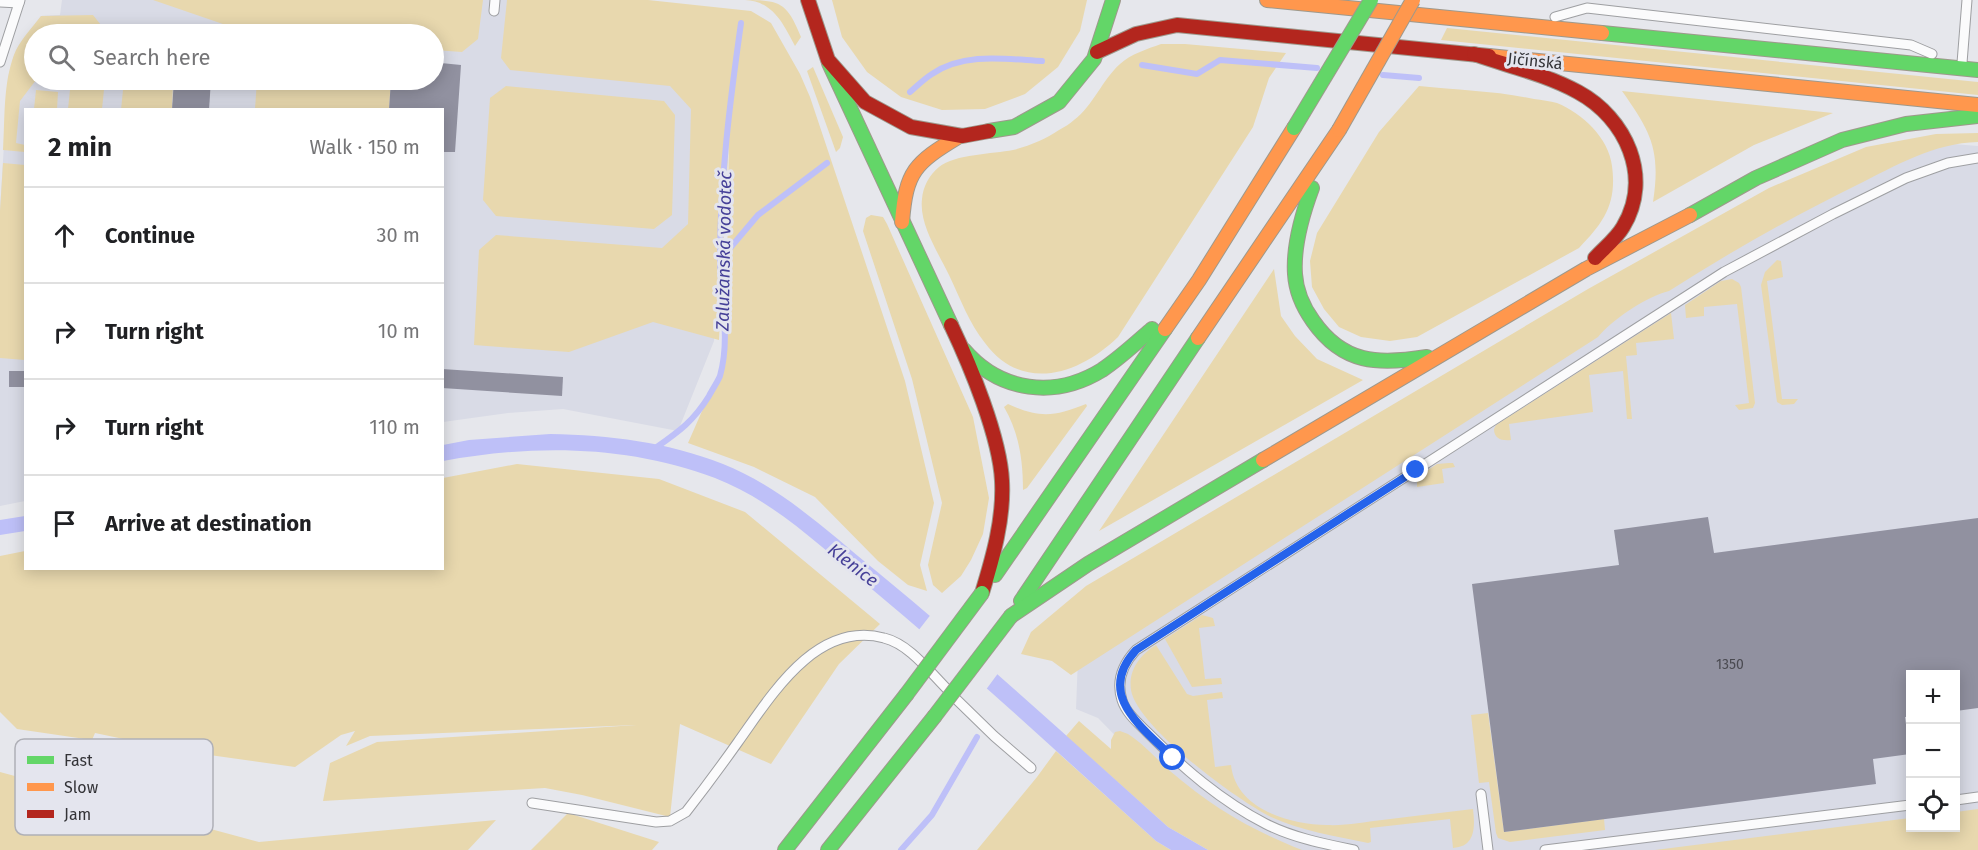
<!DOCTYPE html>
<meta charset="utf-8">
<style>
:root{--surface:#fff;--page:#f2f2f2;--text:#202124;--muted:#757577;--line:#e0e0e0}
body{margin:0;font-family:"Fira Sans",sans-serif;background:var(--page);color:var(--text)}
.controls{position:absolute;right:18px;bottom:18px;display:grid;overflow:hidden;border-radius:0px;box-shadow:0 3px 15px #0003}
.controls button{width:54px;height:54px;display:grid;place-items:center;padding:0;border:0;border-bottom:2px solid var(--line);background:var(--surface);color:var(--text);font:30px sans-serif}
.stop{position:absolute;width:18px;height:18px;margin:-14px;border:4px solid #2563eb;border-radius:50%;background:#fff}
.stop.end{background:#2563eb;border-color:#fff;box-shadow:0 2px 6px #0008}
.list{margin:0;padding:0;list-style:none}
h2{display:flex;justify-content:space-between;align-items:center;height:78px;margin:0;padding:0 24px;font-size:26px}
h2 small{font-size:20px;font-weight:400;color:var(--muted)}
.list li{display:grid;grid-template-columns:39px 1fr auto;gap:18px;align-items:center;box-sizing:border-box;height:96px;padding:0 24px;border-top:2px solid var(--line)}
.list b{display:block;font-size:22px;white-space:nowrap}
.list em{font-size:20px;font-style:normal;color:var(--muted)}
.icon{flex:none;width:33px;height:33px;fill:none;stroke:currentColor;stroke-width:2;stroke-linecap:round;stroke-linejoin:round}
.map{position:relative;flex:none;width:1978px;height:850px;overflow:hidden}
.search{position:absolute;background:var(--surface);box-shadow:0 3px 15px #0003;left:24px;top:24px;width:420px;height:66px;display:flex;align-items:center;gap:15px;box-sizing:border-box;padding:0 21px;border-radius:33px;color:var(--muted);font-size:22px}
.panel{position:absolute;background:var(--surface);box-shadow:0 3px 15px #0003;left:24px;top:108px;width:420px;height:462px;border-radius:0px}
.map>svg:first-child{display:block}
</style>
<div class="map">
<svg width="1978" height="850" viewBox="0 0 1978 850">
<rect width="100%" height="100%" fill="#e6e7ec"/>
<g fill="#d9dbe6" fill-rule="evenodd">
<path d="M62,0h476l189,106 -13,235 -36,90 -115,-22 -55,4 -65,9 -1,-312h-416l-1,391 -25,5v-295l8,-134 6,-22 5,-10 22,-29 19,-1zM34,34h400v46h-400z"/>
<path d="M1929,142l49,4v682l-198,22h-503l-121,-73 -58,-59 -22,-9 3,-76 581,-362zM1910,674h46v154h-46z"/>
</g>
<g fill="#e8d8ae">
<polygon points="153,0 483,0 478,39 462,52 434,50 434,34 252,34"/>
<polygon points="507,0 648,0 751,11 771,23 800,74 810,97 905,381 934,503 920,565 927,591 908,585 878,561 815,497 754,467 688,443 720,370 726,344 729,136 719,340 653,322 569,352 474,345 479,250 496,235 662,248 688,224 691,109 670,86 510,70 501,58"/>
<path d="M745,0c36,0 42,3 56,37l-6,9c-11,-21 -22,-45 -50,-46z"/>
<polygon points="832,0 1087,0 1080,31 1058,67 1025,94 985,109 942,110 901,97 867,72 842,37"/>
<path d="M93,15l15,19h-74v46h2l-16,21 -4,42 9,2v7l-22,-2c2,-31 0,-66 11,-95 5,-14 18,-27 27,-39z"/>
<polygon points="1447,28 1978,82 1978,95 1441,40"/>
<path d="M1161,44h24l101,9 -17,25 -16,49 -135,210c-39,38 -96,56 -133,6 -16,-20 -25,-45 -36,-68 -11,-23 -30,-50 -27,-76 1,-12 7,-24 17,-32 16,-13 54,-13 74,-17 16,-4 33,-11 46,-20 5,-3 11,-6 15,-10 19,-14 28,-40 46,-56 11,-10 27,-15 41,-20z"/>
<polygon points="813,67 843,137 840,148 836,152 807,71"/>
<polygon points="71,80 105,80 102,109 68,109"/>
<polygon points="124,80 173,82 172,109 121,110"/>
<polygon points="257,80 391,80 389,109 255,109"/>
<polygon points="506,86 664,101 675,115 672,215 654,229 496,216 483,200 490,98"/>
<path d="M1419,86c39,4 78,5 115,13 8,1 16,2 23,4 25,10 52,35 55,63 5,38 -8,56 -33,82l-162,89 -27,4 -29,-4 -22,-10 -15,-18 -12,-22 -2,-26 7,-28 62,-101z"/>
<polygon points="36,90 58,92 57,109 34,109"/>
<path d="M1622,91l211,22 -79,32 -101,57c8,-52 -2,-70 -31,-111z"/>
<path d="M1978,133v9c-44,1 -83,24 -121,43 -65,32 -127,67 -188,106 -22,5 -57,29 -71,46l-527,338 -19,-14 -31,-7 10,-22 55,-46 502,-297 181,-101 97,-41 70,-13z"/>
<polygon points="3,163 25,165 25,360 0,358 0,211"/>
<polygon points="871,215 883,217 887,224 973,417 989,498 983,534 971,560 961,576 942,593 933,585 928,565 942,503 912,379 863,231 866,218"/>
<polygon points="1777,260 1781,261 1783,277 1767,281 1782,399 1798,399 1794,404 1782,405 1777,402 1761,285 1765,272"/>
<polygon points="1274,269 1281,316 1295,336 1317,359 1363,380 1099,531"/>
<polygon points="1732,279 1739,283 1741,287 1755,403 1753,408 1739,410 1735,405 1749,403 1737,304 1704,307 1704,316 1686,318 1685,305 1721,281"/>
<path d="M1671,313l3,26 -38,4 1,12 -11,1 6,63h-5l-4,-48 -34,4 4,37 -84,12 2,16c-9,1 -17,-1 -17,-11l2,-4z"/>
<path d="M1008,404c31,14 46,13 78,0l1,2 -60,82 -4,2c0,-30 -4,-57 -19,-83z"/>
<polygon points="1449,463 1453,463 1455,467 1442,469 1444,483 1417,487 1417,478 1419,476 1437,464"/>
<polygon points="517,464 659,479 745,512 880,624 839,664 771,764 680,724 670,817 582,795 545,788 323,801 330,763 377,742 636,725 370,736 346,746 355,731 341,735 295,767 181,751 95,733 92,740 17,729 0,712 0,556 25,551 26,568 442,568 443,478"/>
<polygon points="1202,615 1213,618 1215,626 1199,628 1205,679 1221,678 1222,684 1192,687 1165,639"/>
<path d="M1156,645l31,49 6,2 29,-4 1,6 -16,2 8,67 16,-2c5,44 57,59 96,60 18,1 37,-3 55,-5 30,-4 60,-7 91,-11 2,17 3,38 -20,39l-3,-29 -80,9 1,14 -3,1c-32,-7 -67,-12 -97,-26 -34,-17 -134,-90 -140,-127 -3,-20 9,-35 25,-45z"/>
<polygon points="1488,713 1504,832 1604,819 1605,830 1510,842 1498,838 1496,833 1489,782 1479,783 1471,715"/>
<path d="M1079,721l32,28v-9l4,-8 5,-1 8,3c16,10 28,25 42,37 42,36 81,59 132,79h-94l-40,-23 -102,-91z"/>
<polygon points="1056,751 1156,841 1171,850 977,850 1037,777"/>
<polygon points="0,772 259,842 496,820 468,850 0,850"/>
<polygon points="1978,809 1978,850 1655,850 1910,818 1910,828 1956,828 1956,812"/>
<polygon points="568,813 659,842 652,850 531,850"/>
</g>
<g fill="#bec0f8">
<path d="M550,434c60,1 117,8 173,30 58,23 104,67 152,106 100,82 196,170 293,257l40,23h-37l-15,-9c-96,-86 -190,-174 -289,-256 -47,-39 -93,-84 -152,-107 -87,-33 -181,-34 -272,-17v-16l26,-5z"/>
<polygon points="25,516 25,531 0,535 0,520"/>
</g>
<polygon fill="#e6e7ec" points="932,613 999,672 985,691 918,631"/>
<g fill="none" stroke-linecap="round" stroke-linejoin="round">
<g stroke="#bec0f8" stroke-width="6">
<polyline points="1142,65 1197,74 1220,60 1317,68"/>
<polyline points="1383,75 1419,78"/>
<path d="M910,92c7,-6 14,-13 22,-18 32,-22 74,-15 110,-13"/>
<polyline points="720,260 758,215 827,163"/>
<path d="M654,449c24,-17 39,-27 55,-53 3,-6 8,-13 11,-20 11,-39 0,-78 0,-118 0,-78 10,-157 21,-235"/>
<polyline points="901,850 932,815 977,737"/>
</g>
</g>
<g fill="#9191a0">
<polygon points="441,63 461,65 455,152 442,152 442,110 389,110 391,80 434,80 434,68 440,68"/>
<polygon points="174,80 211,80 209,110 172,110"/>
<polygon points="442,369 563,377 562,396 442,388"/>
<rect x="9" y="371" width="17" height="16"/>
<polygon points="1708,517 1714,553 1978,518 1978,708 1956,711 1956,675 1911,675 1911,717 1905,717 1910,754 1873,759 1876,784 1504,832 1472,584 1619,565 1614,530"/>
</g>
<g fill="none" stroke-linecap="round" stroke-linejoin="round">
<g stroke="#9e9fa2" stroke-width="11">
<g id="lane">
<polyline points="0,2 19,3"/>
<polyline points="494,11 495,0"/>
<polyline points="1555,17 1587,8 1911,45 1932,54"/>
<polyline points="0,62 20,0"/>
<polyline points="1962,63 1967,0"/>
<polyline points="956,699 994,736 1031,768"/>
<polyline points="1481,794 1488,850"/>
<polyline points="1956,800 1978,797"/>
<path d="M532,803l124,19 14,-1 16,-9c18,-23 35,-46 52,-70 33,-46 78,-122 146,-104 25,6 45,33 63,51"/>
<path d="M1354,850c-29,-6 -60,-12 -88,-26 -45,-23 -83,-56 -119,-92 -9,-9 -21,-19 -25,-32 -6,-19 1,-36 14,-50l588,-378 109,-58 73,-36 42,-15 30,-5"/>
<polyline points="1545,850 1910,805"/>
</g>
</g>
<g stroke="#9e998c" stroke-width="16">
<g id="fast">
<polyline points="1602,33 1978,70"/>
<polyline points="829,63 951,325"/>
<polyline points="989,131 1014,127 1059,102 1094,59 1113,0"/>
<path d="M1312,188c-10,27 -19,57 -17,86 1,17 8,33 18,47 30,43 65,44 114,36"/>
<polyline points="1690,215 1756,178 1842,140 1906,124 1978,116"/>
<path d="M964,350c36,42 91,49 138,20 18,-12 34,-27 50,-41"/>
<polyline points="995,575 1165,329"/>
<polyline points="1021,601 1198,338"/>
<polyline points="1011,616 1088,564 1263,460"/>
<polyline points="785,850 906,695"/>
<polyline points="828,850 934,717"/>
</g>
</g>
<g stroke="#9e998c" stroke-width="16">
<g id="slow">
<polyline points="1267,0 1602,33"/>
<polyline points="1489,56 1978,105"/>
<path d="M902,222c4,-51 13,-59 56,-85"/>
<polyline points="1165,329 1199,280 1294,128"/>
<polyline points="1198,338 1339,130"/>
<polyline points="1263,460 1586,269 1690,215"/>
</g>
</g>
<g stroke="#9e998c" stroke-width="16">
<g id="jam">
<polyline points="808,0 828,60 865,102 911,127 962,136 989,131"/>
<polyline points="1097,52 1136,34 1177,25 1489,56"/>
<path d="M1474,54c34,12 71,20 104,38 48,26 75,85 45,135 -7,12 -19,21 -28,31"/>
<path d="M951,325c19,40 49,112 51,156 2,38 -9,76 -20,112"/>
</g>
</g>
<use href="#lane" stroke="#fbfbfc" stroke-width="9"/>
<use href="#fast" stroke="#63d668" stroke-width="14"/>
<use href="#slow" stroke="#ff974d" stroke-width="14"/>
<use href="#jam" stroke="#b3261e" stroke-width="14"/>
<g stroke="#9e998c" stroke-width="16" stroke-linecap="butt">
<g id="fast-bridge">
<polyline points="1294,128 1371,0"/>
<polyline points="906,695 982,593"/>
<polyline points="934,717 1011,616"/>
</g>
</g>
<g stroke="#9e998c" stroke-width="16" stroke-linecap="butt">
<polyline id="slow-bridge" points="1339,130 1413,0"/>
</g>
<use href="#fast-bridge" stroke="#63d668" stroke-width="14"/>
<use href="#slow-bridge" stroke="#ff974d" stroke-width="14"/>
</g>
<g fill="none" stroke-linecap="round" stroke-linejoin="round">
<path stroke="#2563eb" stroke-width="8" d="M1173,758c-31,-31 -78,-63 -37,-108l280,-180"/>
</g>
<g text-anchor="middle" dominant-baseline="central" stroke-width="6" stroke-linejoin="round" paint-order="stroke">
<g font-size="14" fill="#4a4a51">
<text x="1730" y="664">1350</text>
</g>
<g font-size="16" fill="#333337" stroke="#e4e5ee">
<text transform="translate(1535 61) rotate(6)">Jičínská</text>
</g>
<g font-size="18" font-style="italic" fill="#464098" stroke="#e4e5ee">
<text transform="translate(724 251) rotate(-89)">Zalužanská vodoteč</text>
<text transform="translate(853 565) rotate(38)">Klenice</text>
</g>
</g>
<rect x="15" y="739" width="198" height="96" rx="9" fill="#e4e5ee" stroke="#afb0b7" stroke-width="1.5"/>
<rect x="27" y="756" width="27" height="8" fill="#63d668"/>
<rect x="27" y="783" width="27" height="8" fill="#ff974d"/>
<rect x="27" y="810" width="27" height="8" fill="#b3261e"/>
<g font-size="16" fill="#333337">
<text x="64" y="766">Fast</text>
<text x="64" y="793">Slow</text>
<text x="64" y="820">Jam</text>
</g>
</svg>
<div class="controls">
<button>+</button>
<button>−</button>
<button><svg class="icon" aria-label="locate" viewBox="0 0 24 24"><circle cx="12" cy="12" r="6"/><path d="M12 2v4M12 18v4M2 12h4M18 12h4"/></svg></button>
</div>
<div class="stop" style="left:1173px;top:758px"></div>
<div class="stop end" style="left:1416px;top:470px"></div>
<div class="search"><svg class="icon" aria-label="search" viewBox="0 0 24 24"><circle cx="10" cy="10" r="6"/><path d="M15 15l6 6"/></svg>Search here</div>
<section class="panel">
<h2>2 min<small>Walk · 150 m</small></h2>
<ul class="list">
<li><svg class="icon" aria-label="ahead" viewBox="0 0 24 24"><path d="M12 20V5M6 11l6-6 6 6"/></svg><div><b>Continue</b></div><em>30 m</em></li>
<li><svg class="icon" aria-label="right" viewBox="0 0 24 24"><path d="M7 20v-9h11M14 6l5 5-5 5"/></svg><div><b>Turn right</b></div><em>10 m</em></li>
<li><svg class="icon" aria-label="right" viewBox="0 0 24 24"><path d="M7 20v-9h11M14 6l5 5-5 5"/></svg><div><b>Turn right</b></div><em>110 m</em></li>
<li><svg class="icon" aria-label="arrive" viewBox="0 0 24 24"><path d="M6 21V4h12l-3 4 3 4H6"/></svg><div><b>Arrive at destination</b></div></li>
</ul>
</section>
</div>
